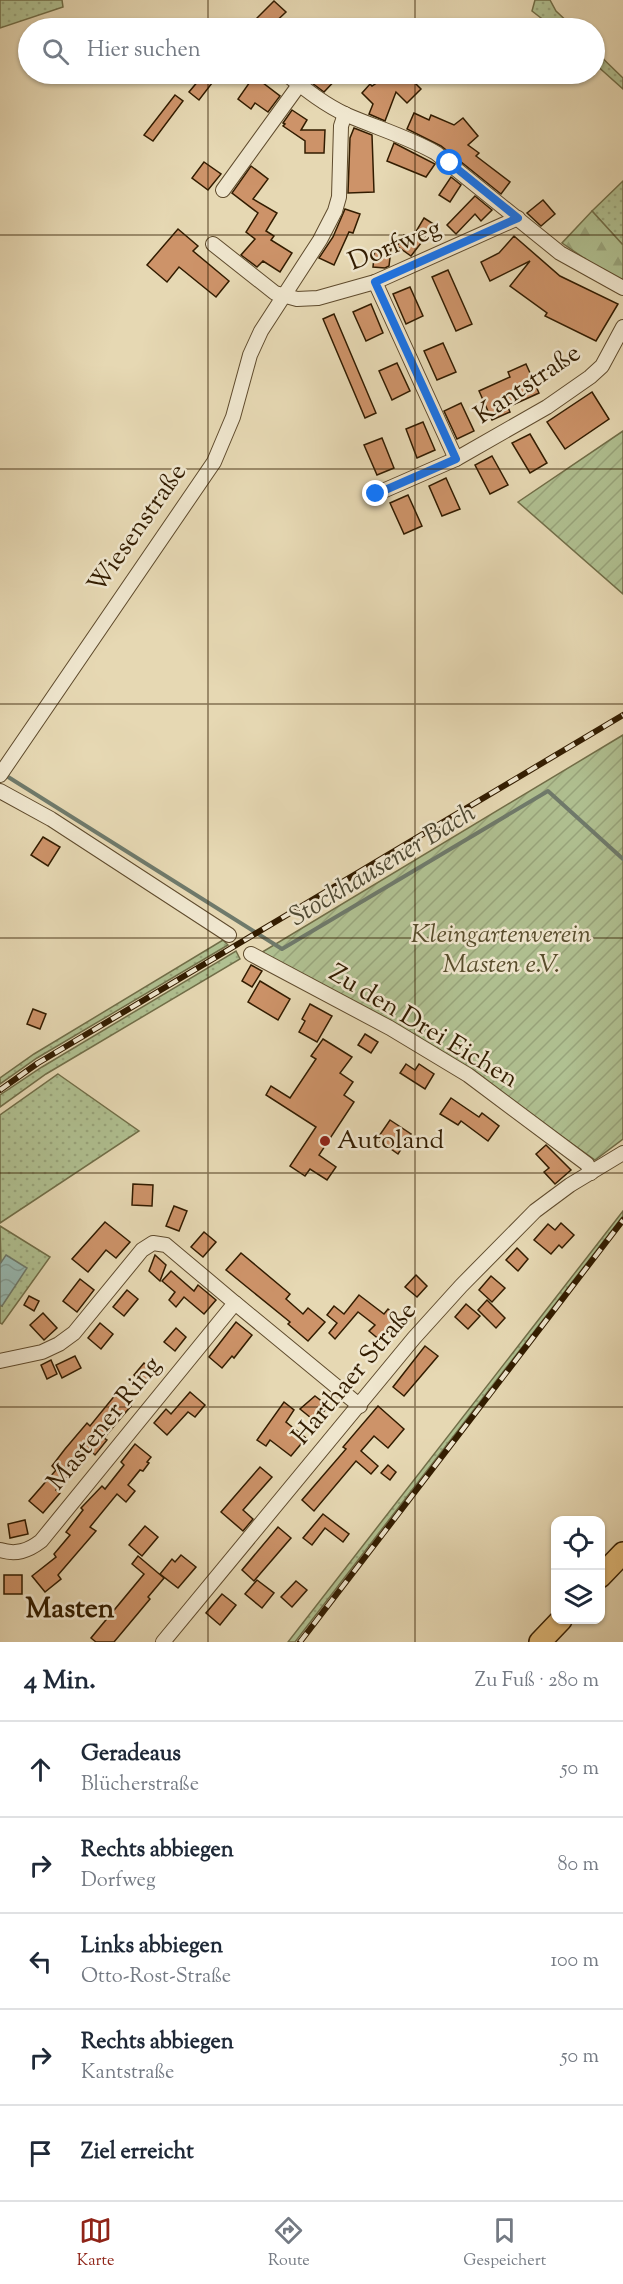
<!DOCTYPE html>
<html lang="de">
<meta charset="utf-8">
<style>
:root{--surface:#fff;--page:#f6f6f7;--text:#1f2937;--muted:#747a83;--line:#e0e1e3;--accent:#8f2418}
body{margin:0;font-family:"Sorts Mill Goudy",serif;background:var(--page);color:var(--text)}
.controls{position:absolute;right:18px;bottom:18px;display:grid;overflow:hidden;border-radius:12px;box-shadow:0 2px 4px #0004}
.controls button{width:54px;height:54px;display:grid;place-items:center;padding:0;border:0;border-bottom:2px solid var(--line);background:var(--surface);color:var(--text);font:30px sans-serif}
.stop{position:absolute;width:18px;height:18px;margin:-14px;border:4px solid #1a73e8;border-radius:50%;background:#fff}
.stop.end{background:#1a73e8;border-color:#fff;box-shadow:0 2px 6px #0008}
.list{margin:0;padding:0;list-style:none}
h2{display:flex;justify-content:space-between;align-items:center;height:78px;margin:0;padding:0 24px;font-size:26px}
h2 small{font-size:20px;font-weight:400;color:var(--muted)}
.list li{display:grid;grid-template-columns:39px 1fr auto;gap:18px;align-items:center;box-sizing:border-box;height:96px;padding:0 24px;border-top:2px solid var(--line)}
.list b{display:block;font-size:22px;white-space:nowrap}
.list p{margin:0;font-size:20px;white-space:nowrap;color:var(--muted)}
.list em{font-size:20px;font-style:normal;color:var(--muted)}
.icon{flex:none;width:33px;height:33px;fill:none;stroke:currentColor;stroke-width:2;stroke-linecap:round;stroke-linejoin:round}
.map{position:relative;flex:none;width:623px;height:1642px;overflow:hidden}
.search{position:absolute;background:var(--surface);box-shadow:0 2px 4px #0004;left:18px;right:18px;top:18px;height:66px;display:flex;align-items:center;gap:15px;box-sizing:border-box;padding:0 21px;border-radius:33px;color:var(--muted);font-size:22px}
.sheet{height:558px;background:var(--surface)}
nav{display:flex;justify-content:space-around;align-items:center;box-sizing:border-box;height:84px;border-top:2px solid var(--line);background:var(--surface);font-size:16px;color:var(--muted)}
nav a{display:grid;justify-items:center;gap:3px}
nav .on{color:var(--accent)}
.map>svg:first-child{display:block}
</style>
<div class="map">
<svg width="623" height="1642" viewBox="0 0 623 1642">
<defs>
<pattern id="grass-dots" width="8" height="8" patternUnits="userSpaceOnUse" patternTransform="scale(1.5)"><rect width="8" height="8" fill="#b0c091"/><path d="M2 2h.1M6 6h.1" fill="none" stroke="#98a47b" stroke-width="1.8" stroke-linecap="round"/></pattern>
<pattern id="forest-firs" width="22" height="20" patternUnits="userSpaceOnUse" patternTransform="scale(1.5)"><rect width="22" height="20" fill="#b0c091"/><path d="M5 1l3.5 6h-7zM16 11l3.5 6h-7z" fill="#98a47b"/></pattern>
<pattern id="garden-furrows" width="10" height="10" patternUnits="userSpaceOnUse" patternTransform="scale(1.5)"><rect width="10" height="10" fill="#b0c091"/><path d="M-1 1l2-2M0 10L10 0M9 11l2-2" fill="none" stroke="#98a47b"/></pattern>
<pattern id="water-waves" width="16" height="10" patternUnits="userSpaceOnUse" patternTransform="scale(1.5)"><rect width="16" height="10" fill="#97b9b2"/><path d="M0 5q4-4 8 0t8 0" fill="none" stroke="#839e97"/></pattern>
</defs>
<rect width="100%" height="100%" fill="#e6d8b3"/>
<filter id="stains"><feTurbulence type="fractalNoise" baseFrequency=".00333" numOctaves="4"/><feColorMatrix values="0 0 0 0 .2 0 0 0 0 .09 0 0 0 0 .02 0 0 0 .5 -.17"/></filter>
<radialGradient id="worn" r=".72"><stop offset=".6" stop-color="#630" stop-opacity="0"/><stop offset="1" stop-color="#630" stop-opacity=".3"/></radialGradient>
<g fill="url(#grass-dots)" stroke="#716e48" stroke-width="1.5">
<polygon points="0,0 62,0 63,7 0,28"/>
<polygon points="535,0 550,0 556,11 574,28 554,28 532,11"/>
<polygon points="594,50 623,78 623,89 595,64"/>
<polygon points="623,181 623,245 592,211"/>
<polygon points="223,940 228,945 37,1058 0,1084 0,1078 34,1054"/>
<polygon points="236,951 240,959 46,1074 0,1107 0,1095 42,1067"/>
<polygon points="58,1074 139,1131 0,1223 0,1115"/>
<polygon points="623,1211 623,1216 295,1642 288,1642"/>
<polygon points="0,1226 50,1257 2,1324 0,1323 0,1305 2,1306"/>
</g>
<polygon fill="url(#forest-firs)" stroke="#716e48" stroke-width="1.5" points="592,211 623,245 623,280 597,267 562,243"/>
<g fill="url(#garden-furrows)" stroke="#716e48" stroke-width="1.5">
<polygon points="623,431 623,594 518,502"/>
<polygon points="623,735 623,1139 595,1160 469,1071 259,954"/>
</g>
<polygon fill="url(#water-waves)" stroke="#6f7a6b" stroke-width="1.5" points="6,1255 27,1268 2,1306 0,1305 0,1264"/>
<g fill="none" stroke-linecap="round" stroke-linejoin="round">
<polyline stroke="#6f7a6b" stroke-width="4" points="5,775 282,949 548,791 623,859"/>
</g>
<g fill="#cd9369" stroke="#321c00" stroke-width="1.5">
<polygon points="274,1 286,12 269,28 264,28 255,20"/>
<polygon points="204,74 219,74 199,100 189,92"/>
<polygon points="321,74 341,74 324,92 312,83"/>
<polygon points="390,74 406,74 421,89 407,103 396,92 385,121 369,114 373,104 362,93 370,84 372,86"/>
<polygon points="254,76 280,96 268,112 255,103 251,109 238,99"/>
<polygon points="175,95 183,101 153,141 144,135"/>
<polygon points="292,110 307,120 301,130 325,130 324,153 305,153 305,141 283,126 285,124 283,123"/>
<polygon points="414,113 429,120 431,115 454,125 463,118 478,136 468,145 479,153 476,156 510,182 501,194 441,146 407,129"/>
<polygon points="354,128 372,135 374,192 348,193 350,138"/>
<polygon points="394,143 435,164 426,177 387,161"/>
<polygon points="204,162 221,174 208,190 192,178"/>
<polygon points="251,166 268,179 253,199 277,213 266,231 274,236 271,240 292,253 280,272 263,261 257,267 241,255 255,239 246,232 258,213 232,193"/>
<polygon points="451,177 461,185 450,202 439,195"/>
<polygon points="475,196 492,210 481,221 475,214 456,234 447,225"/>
<polygon points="543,200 555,214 541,226 527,213"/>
<polygon points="345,209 360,214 353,233 349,232 334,265 319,258 333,237"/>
<polygon points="424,218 435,225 411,256 397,246 404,235 411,240"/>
<polygon points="178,229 198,246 193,251 229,281 216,297 179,267 167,282 147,265"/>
<polygon points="514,236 560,276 618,304 596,341 545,316 547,313 510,286 530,261 490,281 481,262 499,253"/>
<polygon points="375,248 391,249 389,266 385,268 373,267"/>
<polygon points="448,270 472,324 456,331 432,277"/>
<polygon points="410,287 423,316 406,324 393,294"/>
<polygon points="371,304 383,333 366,341 353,312"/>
<polygon points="334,314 376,413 365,418 323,319"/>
<polygon points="443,343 456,372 437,380 424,351"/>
<polygon points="397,363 410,391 392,400 379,371"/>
<polygon points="526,364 539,393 508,407 510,412 492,420 479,391 510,377 508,372"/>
<polygon points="592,392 609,419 565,449 547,422"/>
<polygon points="461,403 474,431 457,439 444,411"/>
<polygon points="423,422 435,450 417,458 406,429"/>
<polygon points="530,434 547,463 530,473 512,443"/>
<polygon points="382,438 394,468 377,475 364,445"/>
<polygon points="492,456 508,485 490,494 475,465"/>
<polygon points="446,478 460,509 442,516 429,486"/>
<polygon points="408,495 422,526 404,534 390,503"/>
<polygon points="43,837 60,847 48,866 31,855"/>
<polygon points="251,965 262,971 252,987 242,981"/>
<polygon points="260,981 290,999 278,1020 248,1002"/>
<polygon points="310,1004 332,1016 317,1042 299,1032 305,1021 302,1019"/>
<polygon points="33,1009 46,1014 40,1029 27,1024"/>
<polygon points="365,1034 378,1042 371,1053 358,1045"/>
<polygon points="323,1039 352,1057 340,1073 353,1082 344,1095 354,1102 319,1155 336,1167 327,1180 310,1169 305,1176 290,1166 316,1127 266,1095 271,1086 290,1098 316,1059 311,1056"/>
<polygon points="406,1064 415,1070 419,1064 434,1074 425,1089 400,1073"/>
<polygon points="451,1098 479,1117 482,1113 499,1126 488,1141 461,1121 458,1125 440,1114"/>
<polygon points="390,1120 411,1134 398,1154 377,1139"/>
<polygon points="546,1145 571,1170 555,1184 544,1172 549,1168 536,1154"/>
<polygon points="133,1184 153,1185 152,1206 132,1205"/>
<polygon points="174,1206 187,1211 179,1231 166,1226"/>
<polygon points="105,1222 130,1242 116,1258 106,1250 88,1272 72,1259"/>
<polygon points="561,1223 574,1235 562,1248 559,1245 551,1254 534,1240 548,1224 555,1230"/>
<polygon points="204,1232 216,1242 203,1257 191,1247"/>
<polygon points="517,1248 528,1259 518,1271 506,1260"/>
<polygon points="241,1253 290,1294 286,1299 303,1314 308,1308 325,1322 308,1341 288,1324 290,1322 226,1270"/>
<polygon points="155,1255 166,1265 160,1281 149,1271"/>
<polygon points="171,1271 194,1291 198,1285 216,1300 204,1314 184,1297 176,1307 169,1300 175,1292 162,1281"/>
<polygon points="416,1275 427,1286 417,1297 405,1287"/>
<polygon points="491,1276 505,1288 492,1302 479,1290"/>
<polygon points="80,1279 94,1290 77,1312 63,1301"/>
<polygon points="127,1290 138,1299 124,1316 113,1307"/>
<polygon points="359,1295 384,1314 388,1309 400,1319 381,1341 369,1331 375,1325 358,1312 335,1339 329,1333 337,1323 327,1315 334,1306 344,1314"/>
<polygon points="29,1296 39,1301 34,1311 24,1305"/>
<polygon points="487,1300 505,1318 496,1328 478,1310"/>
<polygon points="466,1304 480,1316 468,1329 455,1317"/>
<polygon points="43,1313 57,1328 44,1340 30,1325"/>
<polygon points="236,1322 252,1335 234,1358 232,1356 222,1368 209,1357"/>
<polygon points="100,1323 113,1334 101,1349 88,1338"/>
<polygon points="176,1328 186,1337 175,1351 164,1342"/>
<polygon points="425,1346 438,1356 404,1396 393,1387"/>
<polygon points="75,1356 81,1368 62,1378 56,1365"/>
<polygon points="51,1360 57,1374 47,1379 41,1365"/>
<polygon points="144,1363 156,1372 145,1385 134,1375"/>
<polygon points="190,1392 205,1405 195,1417 188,1412 167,1435 154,1423 166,1409 171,1414"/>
<polygon points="116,1394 131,1406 104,1438 107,1440 95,1455 89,1449 56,1490 60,1493 43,1513 29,1501 56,1470 52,1466 65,1449 87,1423 90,1426"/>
<polygon points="315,1396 328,1406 316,1422 300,1409"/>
<polygon points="284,1402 294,1410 286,1422 306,1438 291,1456 270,1440 266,1446 257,1440"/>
<polygon points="378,1406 404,1429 388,1448 374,1436 361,1451 378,1466 371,1474 356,1461 314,1511 302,1500 346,1449 343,1447"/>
<polygon points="135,1444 151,1457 147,1462 149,1463 143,1471 140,1470 128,1485 135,1491 126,1502 117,1494 90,1527 96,1531 58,1575 61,1579 45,1592 32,1576 56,1557 54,1554 70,1535 66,1532 83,1510 81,1508 102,1486 105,1489 124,1465 121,1462"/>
<polygon points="388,1465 396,1472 390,1480 381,1473"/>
<polygon points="260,1467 272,1477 243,1510 253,1519 243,1531 221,1512"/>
<polygon points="323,1514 349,1534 343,1542 325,1528 312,1545 303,1538"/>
<polygon points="25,1520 28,1534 10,1538 8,1524"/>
<polygon points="145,1526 158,1537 142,1556 129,1545"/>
<polygon points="278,1527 291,1538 254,1581 242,1570"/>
<polygon points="181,1555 196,1567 178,1588 160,1574 172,1559 175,1562"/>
<polygon points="138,1556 164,1578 148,1597 150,1599 114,1642 96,1642 91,1638 144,1574 132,1564"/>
<rect x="4" y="1575" width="18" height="19"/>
<polygon points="257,1580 274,1593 262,1608 245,1594"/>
<polygon points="296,1581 307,1590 292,1607 281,1597"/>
<polygon points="222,1594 236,1605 220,1625 206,1613"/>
</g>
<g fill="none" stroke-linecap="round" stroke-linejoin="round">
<g stroke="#5f4b2d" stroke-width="16">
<g id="minor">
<polyline points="228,26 232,28"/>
<path d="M286,74c19,15 39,31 61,41 30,13 61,22 89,38l124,100 63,35"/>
<polyline points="223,190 299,85"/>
<polyline points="213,244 275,293 297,299 318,298 375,282 518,218"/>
<polyline points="375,282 456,459"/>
<polyline points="376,494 456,459 547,407 590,377 602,366 623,327"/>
<polyline points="0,775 214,462 233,417 250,355 261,331 320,240 335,211 339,197 341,126 345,114"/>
<polyline points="0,791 51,819 229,935"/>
<polyline points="251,954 390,1028 468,1075 587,1164 591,1173"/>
<polyline points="0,1361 42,1352 59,1344 74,1333 142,1250 153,1243 166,1245 235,1303"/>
<path d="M0,1550c16,5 28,1 41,-9l194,-238 125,103"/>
<polyline points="163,1642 414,1338 461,1286 535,1211 570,1185 623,1153"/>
</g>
</g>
<g stroke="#321c00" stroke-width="24">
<g id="primary">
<polyline points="600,1577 623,1553"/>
<polyline points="540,1642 561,1620"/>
</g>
</g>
<use href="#minor" stroke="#efe6ce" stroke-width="14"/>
<use href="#primary" stroke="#e3bc7a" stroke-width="21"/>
<g stroke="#321c00" stroke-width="6">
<g id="rail">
<polyline points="0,1090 38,1063 623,715"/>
<polyline points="300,1642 623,1220"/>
</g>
</g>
<use href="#rail" stroke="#efe6ce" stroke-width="4" stroke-dasharray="11" stroke-linecap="butt"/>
</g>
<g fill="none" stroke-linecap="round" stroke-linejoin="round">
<polyline stroke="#1a73e8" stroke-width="8" points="376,494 456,459 375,282 518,218 450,163"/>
</g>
<path fill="none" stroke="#321c00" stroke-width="1.5" stroke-opacity="0.55" d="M208,0v28M415,0v28M208,74v1568M415,74v1568M0,235h623M0,469h623M0,704h623M0,938h623M0,1173h623M0,1407h623"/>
<circle fill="#8f2418" stroke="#efe6ce" stroke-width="2" cx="325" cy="1141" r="6"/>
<g text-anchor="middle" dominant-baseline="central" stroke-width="5" stroke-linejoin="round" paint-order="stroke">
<g font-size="26" fill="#321c00" stroke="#efe6ce">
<text transform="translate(395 246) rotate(-22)">Dorfweg</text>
<text transform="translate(528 385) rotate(-34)">Kantstraße</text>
<text transform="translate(138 529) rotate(-55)">Wiesenstraße</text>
<text transform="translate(423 1027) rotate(31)">Zu den Drei Eichen</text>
<text transform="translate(355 1374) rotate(-50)">Harthaer Straße</text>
<text transform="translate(105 1424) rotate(-51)">Mastener Ring</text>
</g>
<g font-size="26" font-style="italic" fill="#584d2c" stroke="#efe6ce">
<text x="501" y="935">Kleingartenverein<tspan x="501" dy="30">Masten e.V.</tspan></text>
</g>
<g font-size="26" fill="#321c00" stroke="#efe6ce" text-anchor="start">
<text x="337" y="1141">Autoland</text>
</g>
<g font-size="27" font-style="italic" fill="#504b35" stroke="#efe6ce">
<text transform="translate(383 866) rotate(-31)">Stockhausener Bach</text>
</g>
<g font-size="28" font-weight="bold" fill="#321c00" stroke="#efe6ce">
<text x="70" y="1610">Masten</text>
</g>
</g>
<rect width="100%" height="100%" filter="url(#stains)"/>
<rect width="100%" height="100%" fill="url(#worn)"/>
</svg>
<div class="controls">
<button><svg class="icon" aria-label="locate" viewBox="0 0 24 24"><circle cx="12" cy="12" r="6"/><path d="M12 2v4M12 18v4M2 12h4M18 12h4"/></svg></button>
<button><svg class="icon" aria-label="layers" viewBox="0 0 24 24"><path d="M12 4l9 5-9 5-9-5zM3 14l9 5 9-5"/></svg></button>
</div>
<div class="stop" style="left:450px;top:163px"></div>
<div class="stop end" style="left:376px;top:494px"></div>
<div class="search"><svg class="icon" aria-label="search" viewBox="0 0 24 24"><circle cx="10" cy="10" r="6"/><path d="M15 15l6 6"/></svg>Hier suchen</div>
</div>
<section class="sheet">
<h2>4 Min.<small>Zu Fuß · 280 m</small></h2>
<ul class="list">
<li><svg class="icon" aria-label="ahead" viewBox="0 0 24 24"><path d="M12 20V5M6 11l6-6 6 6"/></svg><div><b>Geradeaus</b><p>Blücherstraße</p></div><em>50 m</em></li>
<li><svg class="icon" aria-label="right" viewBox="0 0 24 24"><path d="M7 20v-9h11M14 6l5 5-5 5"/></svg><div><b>Rechts abbiegen</b><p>Dorfweg</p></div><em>80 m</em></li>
<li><svg class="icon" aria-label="left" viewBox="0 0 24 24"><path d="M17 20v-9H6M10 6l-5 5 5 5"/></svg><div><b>Links abbiegen</b><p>Otto-Rost-Straße</p></div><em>100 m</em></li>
<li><svg class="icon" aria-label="right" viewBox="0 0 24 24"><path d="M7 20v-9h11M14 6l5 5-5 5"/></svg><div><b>Rechts abbiegen</b><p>Kantstraße</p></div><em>50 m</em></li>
<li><svg class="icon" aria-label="arrive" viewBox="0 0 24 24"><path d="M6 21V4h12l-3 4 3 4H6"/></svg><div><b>Ziel erreicht</b></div></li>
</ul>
</section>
<nav>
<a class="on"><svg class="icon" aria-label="map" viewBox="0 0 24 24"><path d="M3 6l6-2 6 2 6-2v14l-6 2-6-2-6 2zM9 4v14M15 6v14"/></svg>Karte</a>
<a><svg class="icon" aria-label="directions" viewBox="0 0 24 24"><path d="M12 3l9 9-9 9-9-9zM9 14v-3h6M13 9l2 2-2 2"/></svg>Route</a>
<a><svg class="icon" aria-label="saved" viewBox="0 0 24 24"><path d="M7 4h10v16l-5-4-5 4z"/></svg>Gespeichert</a>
</nav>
